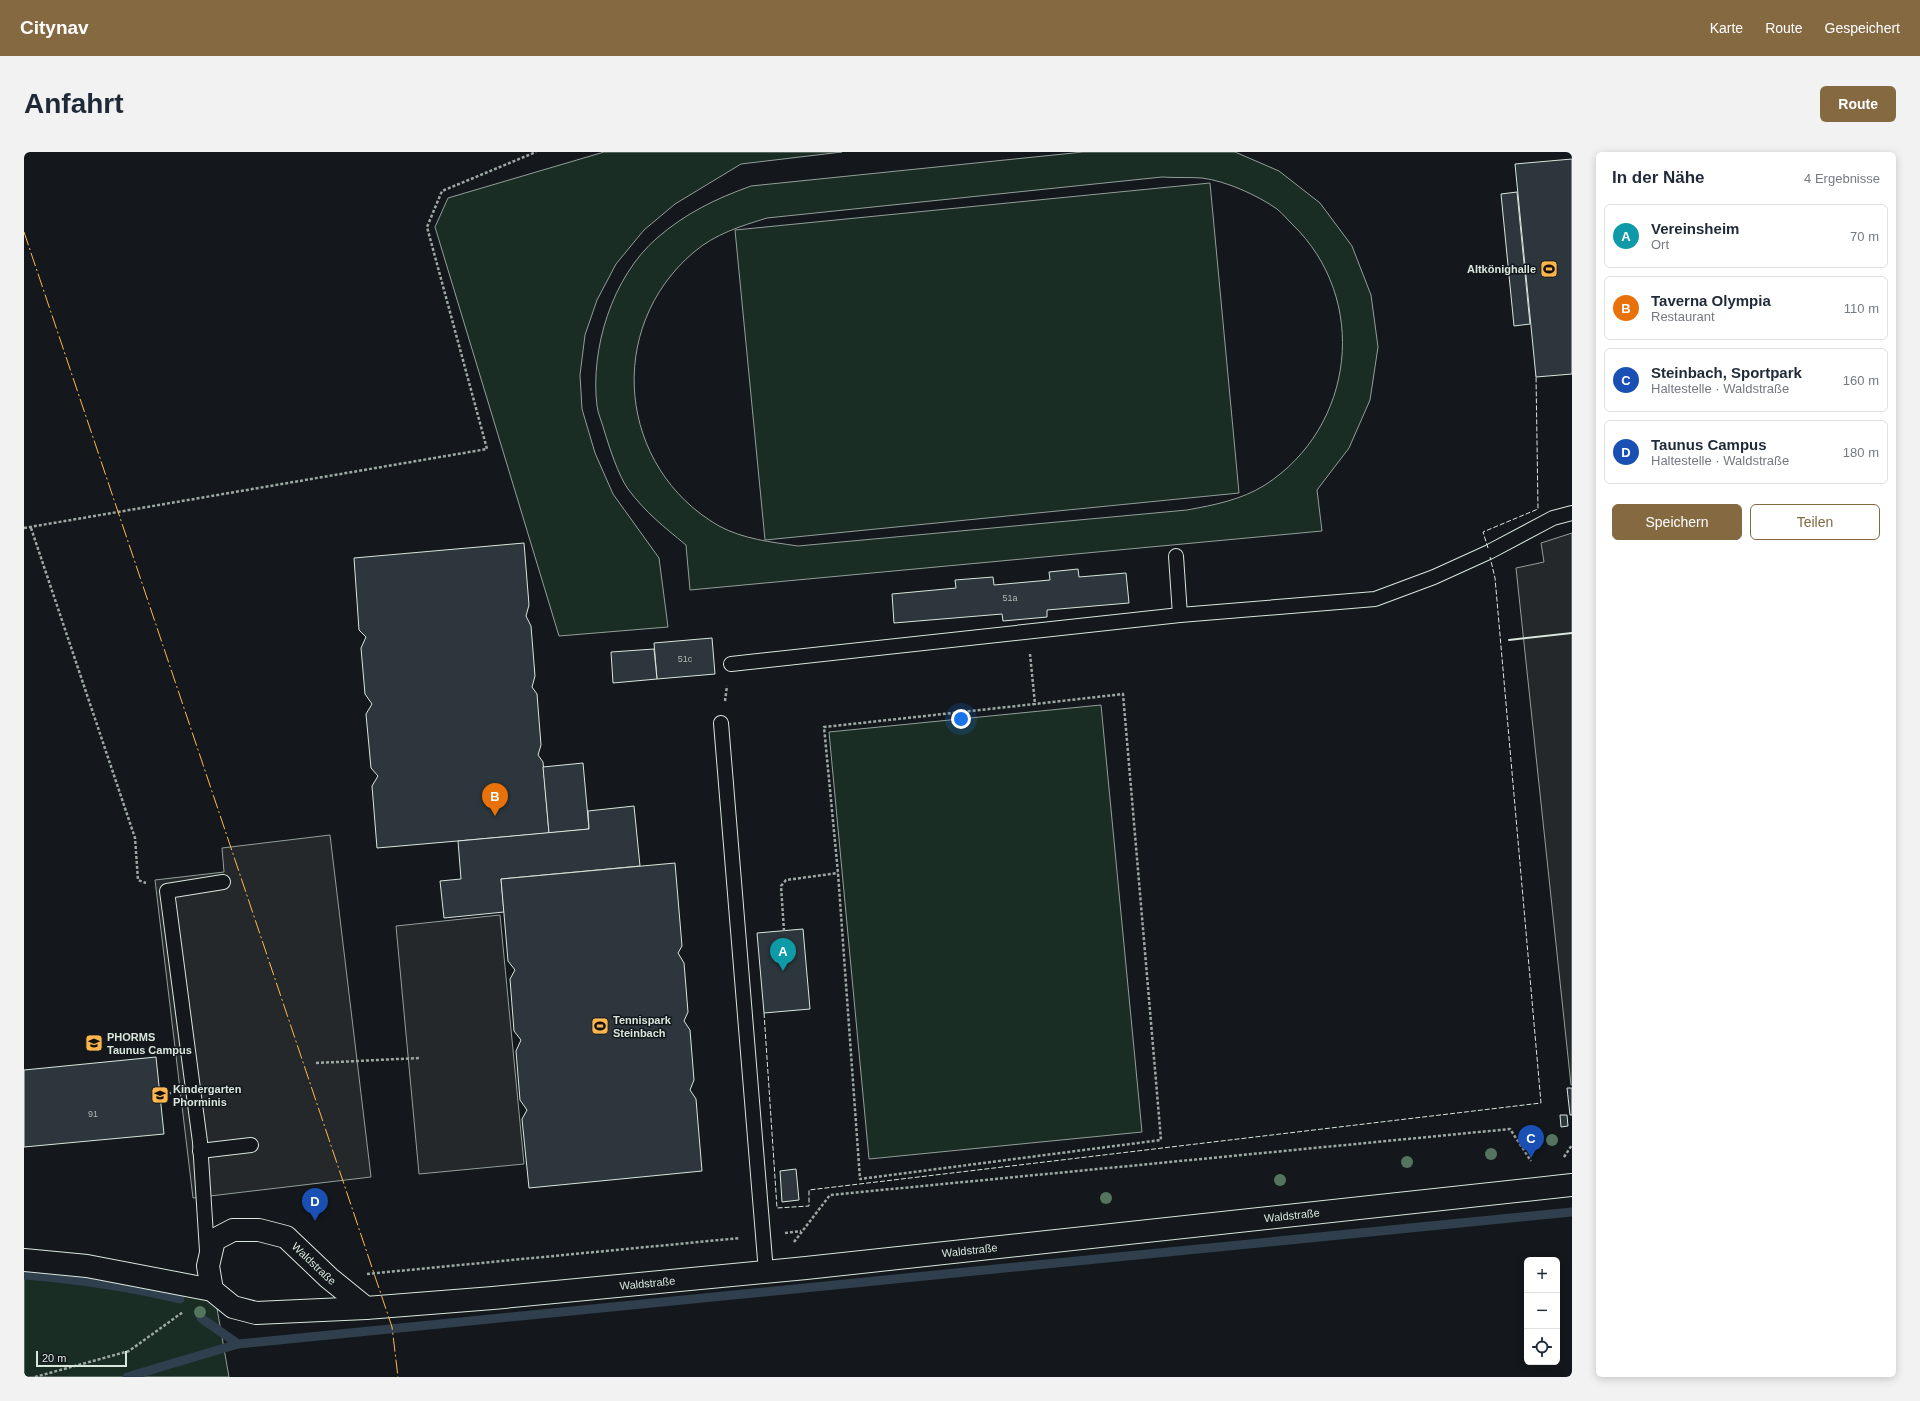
<!DOCTYPE html>
<html lang="de">
<meta charset="utf-8">
<style>
:root{--surface:#fff;--page:#f2f2f3;--text:#1f2937;--muted:#747a83;--line:#e0e1e3;--accent:#846941}
body{margin:0;font-family:Arial,sans-serif;background:var(--page);color:var(--text)}
.controls{position:absolute;right:12px;bottom:12px;display:grid;overflow:hidden;border-radius:6px;box-shadow:0 2px 10px #0003}
.controls button{width:36px;height:36px;display:grid;place-items:center;padding:0;border:0;border-bottom:1px solid var(--line);background:var(--surface);color:var(--text);font:20px sans-serif}
.scale{position:absolute;left:12px;bottom:10px;width:91px;box-sizing:border-box;padding-left:4px;border:2px solid #d8e6dc;border-top:0;font-size:11px;line-height:14px;white-space:nowrap;color:#d8e6dc;-webkit-text-stroke:3px #14181c;paint-order:stroke}
.you{position:absolute;left:937px;top:567px;width:14px;height:14px;margin:-10px;border:3px solid #fff;border-radius:50%;background:#1a73e8;box-shadow:0 0 0 6px #1a73e833}
.badge{display:grid;place-items:center;width:26px;height:26px;border-radius:50%;background:var(--accent);color:#fff;font-size:13px;font-weight:700}
.pin{position:absolute;translate:-50% -33px;filter:drop-shadow(0 1px 2px #0008)}
.pin::after{content:'';position:absolute;top:21px;width:14px;height:12px;background:inherit;clip-path:polygon(0 0,100% 0,50% 100%)}
.list{margin:0;padding:0;list-style:none}
h2{display:flex;justify-content:space-between;align-items:center;height:52px;margin:0;padding:0 16px;font-size:17px}
h2 small{font-size:13px;font-weight:400;color:var(--muted)}
.list li{display:grid;grid-template-columns:26px 1fr auto;gap:12px;align-items:center;box-sizing:border-box;height:64px;margin:0 8px 8px;padding:0 8px;border:1px solid var(--line);border-radius:6px}
.list b{display:block;font-size:15px;white-space:nowrap}
.list p{margin:0;font-size:13px;white-space:nowrap;color:var(--muted)}
.list em{font-size:13px;font-style:normal;color:var(--muted)}
.actions{display:flex;gap:8px;padding:12px 16px}
.actions a{flex:1;padding:9px 0;border:1px solid var(--accent);border-radius:6px;text-align:center;font-size:14px;color:var(--accent)}
.actions .main{background:var(--accent);color:#fff}
.icon{flex:none;width:22px;height:22px;fill:none;stroke:currentColor;stroke-width:2;stroke-linecap:round;stroke-linejoin:round}
.map{position:relative;flex:none;width:1548px;height:1225px;overflow:hidden;border-radius:6px}
header{display:flex;align-items:center;gap:24px;box-sizing:border-box;height:56px;padding:0 20px;background:var(--accent);color:#fff}
header strong{font-size:19px}
nav{display:flex;gap:22px;margin-inline-start:auto;font-size:14px}
.intro{display:flex;align-items:center;justify-content:space-between;box-sizing:border-box;height:96px;padding:0 24px}
h1{margin:0;font-size:28px}
.button{padding:10px 18px;border-radius:6px;background:var(--accent);color:#fff;font-size:14px;font-weight:700}
main{display:flex;gap:24px;padding:0 24px}
aside{flex:1;background:var(--surface);border-radius:6px;box-shadow:0 2px 10px #0003}
.map>svg:first-child{display:block}
</style>
<header>
<strong>Citynav</strong>
<nav><a>Karte</a><a>Route</a><a>Gespeichert</a></nav>
</header>
<div class="intro"><h1>Anfahrt</h1><a class="button">Route</a></div>
<main>
<div class="map">
<svg width="1548" height="1225" viewBox="0 0 1548 1225">
<rect width="100%" height="100%" fill="#14181c"/>
<g fill="#1a2d24" stroke="#939e99" fill-rule="evenodd">
<polygon points="580,0 818,0 717,12 651,52 620,78 592,112 573,148 561,183 556,223 558,257 571,301 589,342 635,406 644,475 535,484 411,75 424,46"/>
<path d="M1059,0h152l44,19 41,32 32,43 19,49 7,52 -8,53 -21,48 -32,42 5,41 -632,59 -4,-45c-23,-19 -40,-32 -58,-56 -10,-14 -19,-43 -24,-59 -2,-8 -6,-16 -7,-24 -7,-57 15,-129 60,-168 29,-25 58,-39 94,-52zM1138,25c13,1 27,0 40,1 24,3 55,17 75,31 5,4 10,10 15,15 78,75 63,203 -27,261 -24,15 -51,20 -78,25l-389,36c-27,-4 -55,-7 -79,-20 -101,-58 -115,-198 -25,-274 21,-18 47,-26 73,-34z"/>
<polygon points="1186,31 1215,341 741,388 711,78"/>
<polygon points="1077,553 1118,980 845,1007 805,580"/>
<polygon points="0,1117 25,1117 191,1145 205,1225 0,1225"/>
</g>
<g fill="#24282b" stroke="#939e99">
<polygon points="1548,381 1548,933 1547,933 1492,416 1520,410 1517,391"/>
<polygon points="306,683 347,1025 169,1046 131,728 200,720 198,696"/>
<polygon points="476,763 500,1012 395,1022 372,774"/>
</g>
<g fill="none" stroke-linecap="round" stroke-linejoin="round">
<g stroke="#2f3f4d" stroke-width="9">
<path d="M0,1123c51,4 106,12 156,24"/>
<polyline points="177,1166 214,1192"/>
<polyline points="103,1225 214,1192 1548,1060"/>
</g>
</g>
<g fill="#2c363c" stroke="#d8e6dc">
<polygon points="1548,7 1548,222 1512,225 1491,12"/>
<polygon points="1493,40 1506,172 1490,174 1477,42"/>
<polygon points="500,391 505,453 502,464 507,474 511,524 508,535 513,542 517,593 514,603 519,610 525,681 353,696 348,634 354,624 347,616 342,562 348,552 341,542 337,496 342,485 335,478 330,406"/>
<polygon points="1054,417 1055,425 1102,421 1105,451 1023,458 1023,465 979,469 978,462 870,471 868,442 932,436 931,428 969,425 970,433 1026,428 1025,420"/>
<polygon points="688,486 691,522 633,527 630,491"/>
<polygon points="630,497 633,527 589,531 587,500"/>
<polygon points="559,611 565,677 525,681 519,615"/>
<polygon points="610,654 616,714 477,727 480,760 420,766 416,729 437,727 434,689 565,677 564,659"/>
<polygon points="651,711 658,794 654,801 660,811 664,860 660,869 666,878 670,928 666,938 672,947 678,1019 505,1036 498,967 503,958 496,948 492,899 497,888 490,879 486,827 491,818 484,809 477,727"/>
<polygon points="779,777 786,857 740,861 733,781"/>
<polygon points="132,905 140,982 0,995 0,918"/>
<polygon points="1543,936 1548,936 1548,963 1546,963"/>
<polygon points="1536,963 1543,963 1544,974 1537,975"/>
<polygon points="772,1017 775,1048 758,1050 756,1019"/>
</g>
<g fill="none" stroke-linecap="round" stroke-linejoin="round">
<g stroke="#d8e6dc" stroke-width="16">
<g id="service">
<polyline points="1152,404 1156,463"/>
<polyline points="707,512 1156,463 1351,447 1410,425 1465,400 1529,366 1548,361"/>
<polyline points="697,571 742,1120"/>
<polyline points="176,999 227,993"/>
<polyline points="183,1099 176,990 143,739 199,730"/>
</g>
</g>
<g stroke="#d8e6dc" stroke-width="24">
<g id="minor">
<path id="s1" d="M0,1108l63,6 125,24 21,17 23,6 110,-5 127,-10 313,-30 766,-83"/>
<path id="s2" d="M188,1138l-4,-24 6,-26 19,-10h26l27,7 43,41 37,30"/>
</g>
</g>
<g stroke="#9da8a2" stroke-width="2.5" stroke-dasharray="3 2" stroke-linecap="butt">
<polyline points="0,376 463,297 403,75 418,39 512,0"/>
<polyline points="7,376 111,686 114,728 122,731"/>
<polyline points="1006,502 1011,552 800,575 814,721 836,1027 1137,988 1099,542 1011,552"/>
<polyline points="701,549 703,534"/>
<polyline points="760,779 757,734 762,728 814,721"/>
<polyline points="292,911 395,906"/>
<polyline points="136,943 147,941"/>
<polyline points="1540,1005 1548,993"/>
<polyline points="761,1081 777,1079"/>
<polyline points="770,1090 806,1043 1486,977 1507,1009"/>
<polyline points="343,1122 716,1086"/>
<polyline points="11,1225 105,1199 159,1160"/>
</g>
<use href="#service" stroke="#14181c" stroke-width="14"/>
<use href="#minor" stroke="#14181c" stroke-width="22"/>
<g stroke="#d8e6dc" stroke-width="1" stroke-dasharray="5 2" stroke-linecap="butt">
<polyline points="1464,396 1459,380 1514,357 1512,223"/>
<polyline points="740,861 753,1056 785,1054 785,1038 1517,951 1471,426 1466,405"/>
</g>
<polyline stroke="#d8e6dc" stroke-width="2" points="1485,488 1548,481"/>
<polyline stroke="#ffb74d" stroke-width="1" stroke-dasharray="14 3 2 3" stroke-linecap="butt" points="0,80 368,1175 374,1225"/>
</g>
<g fill="#55745f">
<circle cx="1528" cy="988" r="6"/>
<circle cx="1467" cy="1002" r="6"/>
<circle cx="1383" cy="1010" r="6"/>
<circle cx="1256" cy="1028" r="6"/>
<circle cx="1082" cy="1046" r="6"/>
<circle cx="176" cy="1160" r="6"/>
</g>
<defs>
<g id="stadium-square" transform="scale(0.9)"><rect x="-9" y="-9" width="18" height="18" rx="4" fill="#ffb74d" stroke="#14181c"/><path d="M0-5a6.5 5 0 1 0 0 10a6.5 5 0 1 0 0-10ZM-3.5-1.8h7v3.6h-7Z" fill="#111"/></g>
<g id="school-square" transform="scale(0.9)"><rect x="-9" y="-9" width="18" height="18" rx="4" fill="#ffb74d" stroke="#14181c"/><path d="M0-5L7-2L0 1L-7-2ZM-4 1L0 2.5L4 1V4Q0 6-4 4Z" fill="#111"/></g>
</defs>
<g fill-rule="evenodd">
<use href="#stadium-square" x="1525" y="117"/>
<use href="#stadium-square" x="576" y="874"/>
<use href="#school-square" x="70" y="891"/>
<use href="#school-square" x="136" y="943"/>
</g>
<g text-anchor="middle" dominant-baseline="central" stroke-width="3" stroke-linejoin="round" paint-order="stroke">
<g font-size="9" fill="#adbab4">
<text x="986" y="446">51a</text>
<text x="661" y="507">51c</text>
<text x="69" y="962">91</text>
</g>
<g font-size="11" font-weight="bold" fill="#d8e6dc" stroke="#14181c" text-anchor="start">
<text x="1512" y="117" text-anchor="end">Altkönighalle</text>
<text x="589" y="868">Tennispark<tspan x="589" dy="13">Steinbach</tspan></text>
<text x="83" y="885">PHORMS<tspan x="83" dy="13">Taunus Campus</tspan></text>
<text x="149" y="937">Kindergarten<tspan x="149" dy="13">Phorminis</tspan></text>
</g>
<g font-size="11" fill="#d8e6dc" stroke="#14181c">
<text stroke="none"><textPath href="#s1" startOffset="1282">Waldstraße</textPath></text>
<text stroke="none"><textPath href="#s1" startOffset="958">Waldstraße</textPath></text>
<text stroke="none"><textPath href="#s2" startOffset="165">Waldstraße</textPath></text>
<text stroke="none"><textPath href="#s1" startOffset="634">Waldstraße</textPath></text>
</g>
</g>
</svg>
<div class="controls">
<button>+</button>
<button>−</button>
<button><svg class="icon" aria-label="locate" viewBox="0 0 24 24"><circle cx="12" cy="12" r="6"/><path d="M12 2v4M12 18v4M2 12h4M18 12h4"/></svg></button>
</div>
<div class="scale">20 m</div>
<div class="you"></div>
<div class="pin badge" style="left:759px;top:819px;background:#0f9aa8">A</div>
<div class="pin badge" style="left:471px;top:664px;background:#e8710a">B</div>
<div class="pin badge" style="left:1507px;top:1006px;background:#1a4fb4">C</div>
<div class="pin badge" style="left:291px;top:1069px;background:#1a4fb4">D</div>
</div>
<aside>
<h2>In der Nähe<small>4 Ergebnisse</small></h2>
<ul class="list">
<li><span class="badge" style="background:#0f9aa8">A</span><div><b>Vereinsheim</b><p>Ort</p></div><em>70 m</em></li>
<li><span class="badge" style="background:#e8710a">B</span><div><b>Taverna Olympia</b><p>Restaurant</p></div><em>110 m</em></li>
<li><span class="badge" style="background:#1a4fb4">C</span><div><b>Steinbach, Sportpark</b><p>Haltestelle · Waldstraße</p></div><em>160 m</em></li>
<li><span class="badge" style="background:#1a4fb4">D</span><div><b>Taunus Campus</b><p>Haltestelle · Waldstraße</p></div><em>180 m</em></li>
</ul>
<div class="actions"><a class="main">Speichern</a><a>Teilen</a></div>
</aside>
</main>
